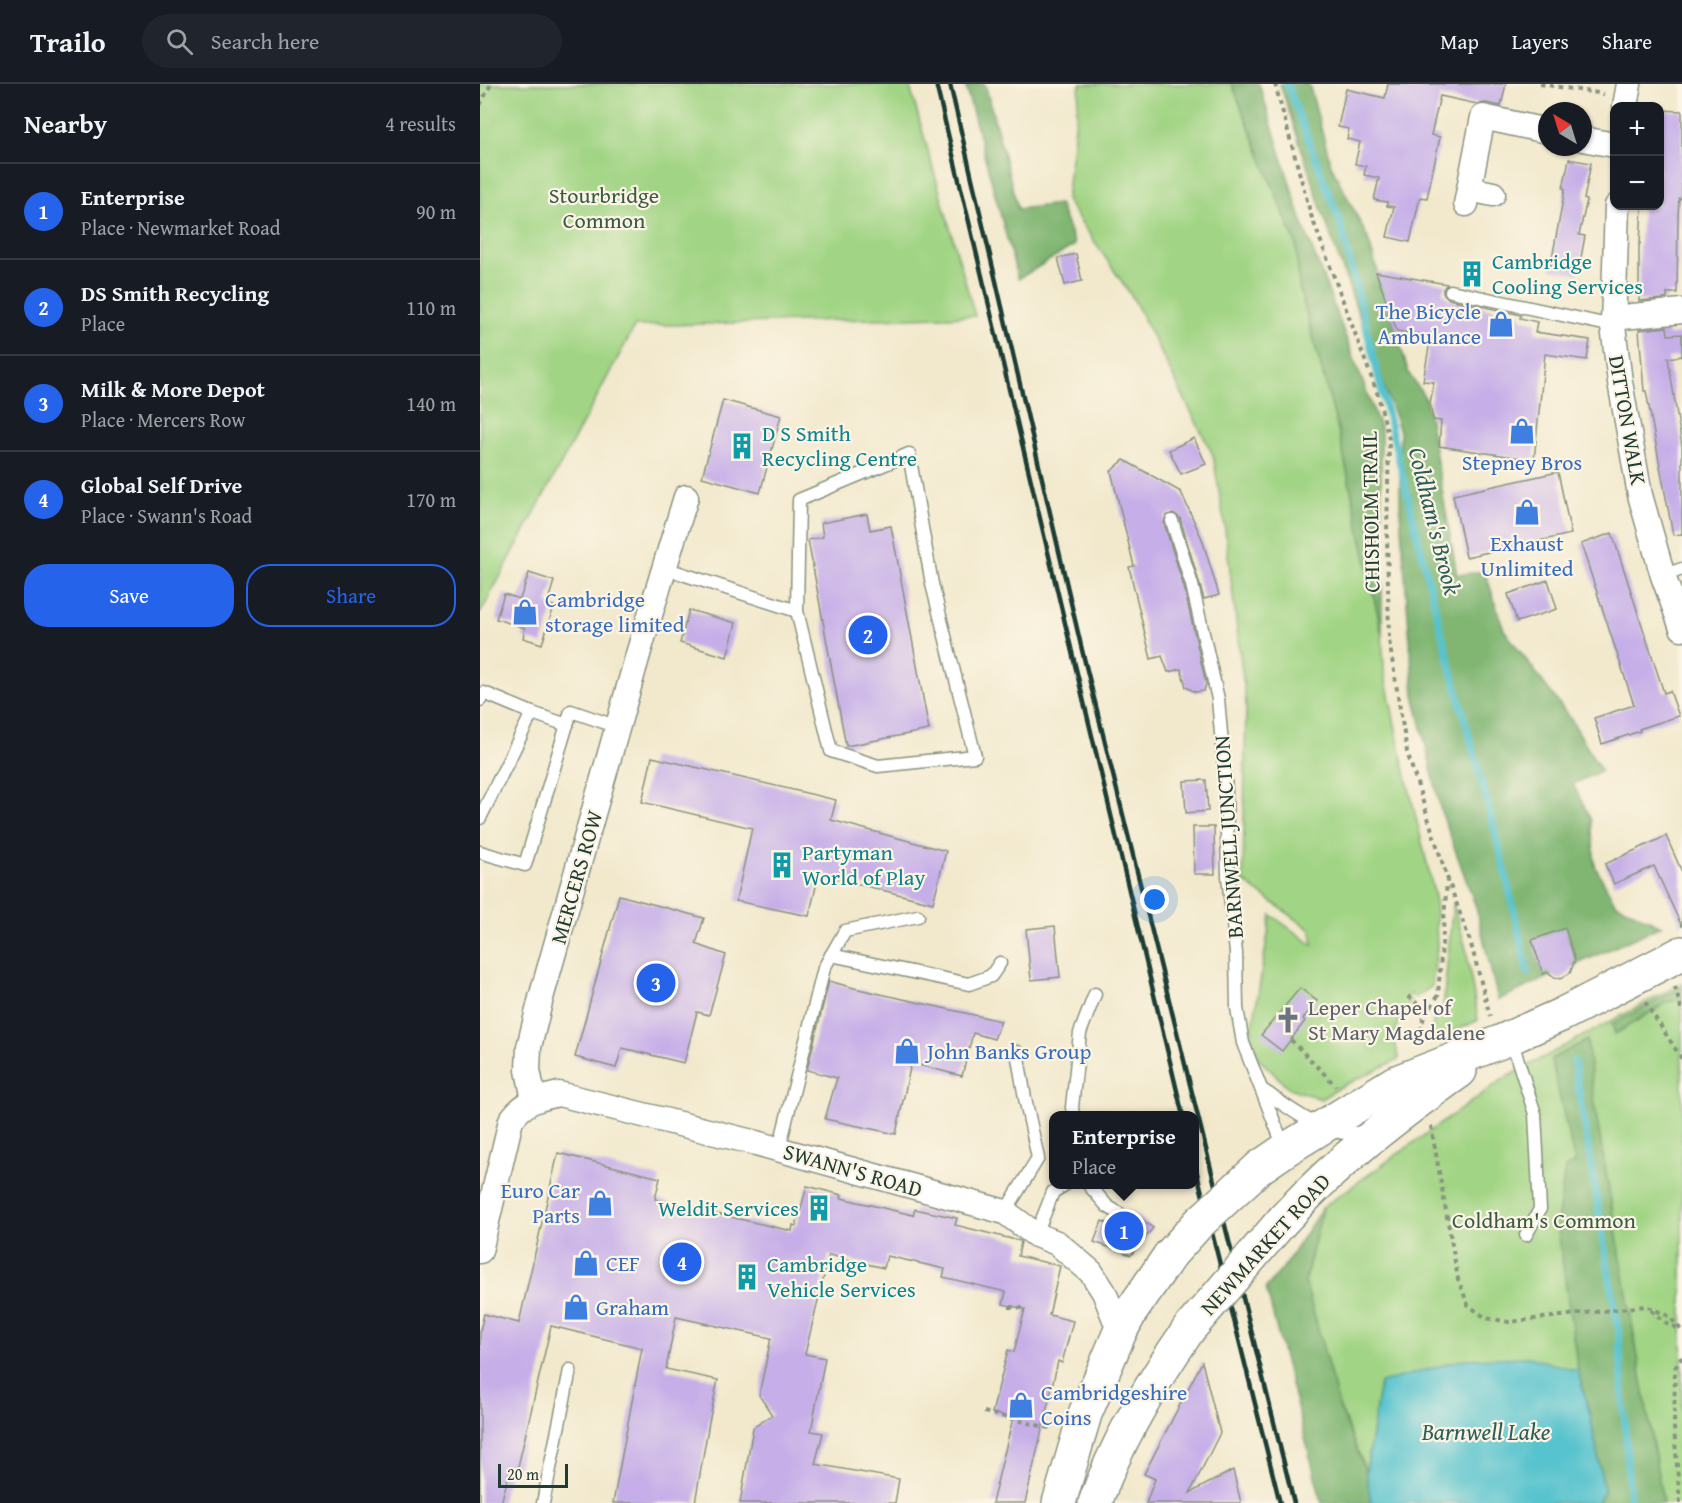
<!DOCTYPE html>
<meta charset="utf-8">
<style>
:root{--surface:#171b24;--page:#20242c;--text:#f1f3f6;--muted:#9ea1a6;--line:#363941;--accent:#2563eb}
body{margin:0;font-family:"Gentium Book Plus",serif;background:var(--page);color:var(--text)}
.controls{position:absolute;right:18px;top:18px;display:grid;overflow:hidden;border-radius:12px;box-shadow:0 2px 4px #0004}
.controls button{width:54px;height:54px;display:grid;place-items:center;padding:0;border:0;border-bottom:2px solid var(--line);background:var(--surface);color:var(--text);font:30px sans-serif}
.compass{position:absolute;left:1058px;top:18px;width:54px;height:54px;border-radius:50%;background:var(--surface);box-shadow:0 2px 4px #0004;rotate:322deg}
.scale{position:absolute;left:18px;bottom:15px;width:70px;box-sizing:border-box;padding-left:6px;border:3px solid #1f3d34;border-top:0;font-size:16px;line-height:21px;white-space:nowrap;color:#1f3d34;-webkit-text-stroke:4px #fcf5e5;paint-order:stroke}
.you{position:absolute;left:675px;top:816px;width:21px;height:21px;margin:-15px;border:4px solid #fff;border-radius:50%;background:#1a73e8;box-shadow:0 0 0 9px #1a73e833}
.badge{display:grid;place-items:center;width:39px;height:39px;border-radius:50%;background:var(--accent);color:#fff;font-size:20px;font-weight:700}
.pin{position:absolute;translate:-50% -50%;border:3px solid #fff;box-shadow:0 2px 6px #0006}
.popup{position:absolute;left:569px;top:1027px;width:150px;height:78px;box-sizing:border-box;display:grid;place-content:center;border-radius:12px;background:var(--surface);filter:drop-shadow(0 2px 4px #0005);font-size:20px;white-space:nowrap;color:var(--muted)}
.popup b{font-size:22px;color:var(--text)}
.popup::after{content:'';position:absolute;left:50%;top:100%;margin-left:-12px;border:12px solid transparent;border-top-color:var(--surface)}
.list{margin:0;padding:0;list-style:none}
h2{display:flex;justify-content:space-between;align-items:center;height:78px;margin:0;padding:0 24px;font-size:26px}
h2 small{font-size:20px;font-weight:400;color:var(--muted)}
.list li{display:grid;grid-template-columns:39px 1fr auto;gap:18px;align-items:center;box-sizing:border-box;height:96px;padding:0 24px;border-top:2px solid var(--line)}
.list b{display:block;font-size:22px;white-space:nowrap}
.list p{margin:0;font-size:20px;white-space:nowrap;color:var(--muted)}
.list em{font-size:20px;font-style:normal;color:var(--muted)}
.actions{display:flex;gap:12px;padding:18px 24px}
.actions a{flex:1;padding:14px 0;border:2px solid var(--accent);border-radius:24px;text-align:center;font-size:21px;color:var(--accent)}
.actions .main{background:var(--accent);color:#fff}
.icon{flex:none;width:33px;height:33px;fill:none;stroke:currentColor;stroke-width:2;stroke-linecap:round;stroke-linejoin:round}
.map{position:relative;flex:none;width:1202px;height:1419px;overflow:hidden}
header{display:flex;align-items:center;gap:36px;box-sizing:border-box;height:84px;padding:0 30px;background:var(--surface);border-bottom:2px solid var(--line)}
header strong{font-size:28px}
nav{display:flex;gap:33px;margin-inline-start:auto;font-size:21px}
.search{width:420px;height:54px;background:var(--page);display:flex;align-items:center;gap:15px;box-sizing:border-box;padding:0 21px;border-radius:33px;color:var(--muted);font-size:22px}
main{display:flex}
aside{flex:1;background:var(--surface)}
.map>svg:first-child{display:block}
</style>
<header>
<strong>Trailo</strong>
<div class="search"><svg class="icon" aria-label="search" viewBox="0 0 24 24"><circle cx="10" cy="10" r="6"/><path d="M15 15l6 6"/></svg>Search here</div>
<nav><a>Map</a><a>Layers</a><a>Share</a></nav>
</header>
<main>
<aside>
<h2>Nearby<small>4 results</small></h2>
<ul class="list">
<li><span class="badge">1</span><div><b>Enterprise</b><p>Place · Newmarket Road</p></div><em>90 m</em></li>
<li><span class="badge">2</span><div><b>DS Smith Recycling</b><p>Place</p></div><em>110 m</em></li>
<li><span class="badge">3</span><div><b>Milk &amp; More Depot</b><p>Place · Mercers Row</p></div><em>140 m</em></li>
<li><span class="badge">4</span><div><b>Global Self Drive</b><p>Place · Swann's Road</p></div><em>170 m</em></li>
</ul>
<div class="actions"><a class="main">Save</a><a>Share</a></div>
</aside>
<div class="map">
<svg width="1202" height="1419" viewBox="0 0 1202 1419">
<rect width="100%" height="100%" fill="#fcf5e5"/>
<filter id="ink" filterUnits="userSpaceOnUse"><feTurbulence type="fractalNoise" baseFrequency=".0167" numOctaves="2"/><feDisplacementMap in="SourceGraphic" scale="12" xChannelSelector="R" yChannelSelector="G"/><feConvolveMatrix kernelMatrix="1 2 1 2 8 2 1 2 1" color-interpolation-filters="sRGB"/></filter>
<filter id="wash" filterUnits="userSpaceOnUse"><feTurbulence type="fractalNoise" baseFrequency=".008" numOctaves="4" result="noise"/><feDisplacementMap in="SourceGraphic" scale="24" xChannelSelector="R" yChannelSelector="G"/><feGaussianBlur stdDeviation="1.35" result="paint"/><feColorMatrix in="noise" values="0 0 0 0 0 0 0 0 0 0 0 0 0 0 0 0 0 1.4 0 .05"/><feComposite in="paint" operator="in"/></filter>
<g filter="url(#wash)">
<rect width="100%" height="100%" fill="#f2e9cd"/>
<g fill="#a1d484" stroke="#60885c" stroke-width="1.5">
<polygon points="0,0 429,0 495,232 155,242 0,530"/>
<path d="M600,0h152l64,160 3,42 39,143 44,205 2,36 17,85 34,142 2,50 -5,39 -17,12 -5,-4 -3,4 4,4c-15,22 -20,30 -12,57l-61,29 -17,11 -32,-11 -30,-29 -8,-21 20,-123 42,30 -2,-15 -68,-49 3,-177 -22,-183 -11,-66 -80,-157 -67,-98z"/>
<path d="M973,819l13,46 12,71 -46,22c-1,-14 0,-25 11,-34z"/>
<polygon points="1202,899 1202,1419 1118,1419 1124,1406 900,1299 886,1388 803,1184 843,1123 1025,994"/>
</g>
<g fill="#80b672" stroke="#507a53" stroke-width="1.5">
<polygon points="485,0 505,0 538,125 579,120 595,161 538,195"/>
<polygon points="752,0 779,0 821,135 901,346 902,550 858,345 819,202 816,160"/>
<polygon points="800,0 829,0 851,81 887,152 929,290 946,315 977,491 1005,487 1024,546 1092,637 1121,687 1093,700 1111,736 1115,782 1135,819 1181,842 1018,916 996,823 961,727 934,610 920,428 920,347 843,130"/>
<polygon points="1202,903 1202,914 1186,919 1135,950 1132,940"/>
<polygon points="1107,956 1116,1030 1183,1419 1118,1419 1124,1406 1110,1331 1098,1287 1077,1140 1085,1084 1095,1079 1071,975"/>
<polygon points="843,1123 825,1197 859,1322 886,1388 891,1419 842,1419 786,1204 803,1184"/>
</g>
<polygon fill="#56c3ce" stroke="#3a8081" stroke-width="1.5" points="1049,1273 1098,1287 1110,1331 1124,1406 1118,1419 891,1419 886,1388 900,1299 984,1275"/>
<g fill="none" stroke-linecap="round" stroke-linejoin="round">
<g stroke="#56c3ce" stroke-width="7">
<polyline points="807,0 860,138 959,539 1022,774 1048,889"/>
<polyline points="1094,977 1139,1250 1150,1419"/>
</g>
</g>
<g id="blocks">
<g fill="#c6afe8">
<polygon points="908,0 1026,0 1021,22 1006,19 997,20 960,12 951,51 960,53 947,114 940,113 930,158 907,153 914,123 907,122 907,118 894,116 899,94 884,91 886,82 875,80 880,58 867,55 869,45 858,43 866,5 905,14"/>
<polygon points="1179,26 1202,27 1202,115 1199,114 1198,133 1197,209 1187,209 1187,214 1183,215 1159,217 1159,160 1160,160 1162,122 1179,122"/>
<polygon points="1089,75 1111,79 1104,115 1107,116 1099,151 1105,152 1098,190 1070,185 1085,105 1083,104"/>
<polygon points="596,170 602,197 585,201 578,174"/>
<polygon points="896,188 967,200 963,205 963,209 969,215 1041,231 1040,234 1057,238 1055,248 1110,256 1107,276 1065,270 1054,376 959,362 961,337 953,336 950,320 954,298 943,297 951,252 917,247"/>
<polygon points="1187,243 1188,251 1202,250 1202,272 1188,274 1202,363 1202,450 1193,451 1166,307 1164,307 1159,246"/>
<polygon points="243,316 301,332 280,409 222,393"/>
<polygon points="714,354 726,380 701,390 689,366"/>
<polygon points="644,376 701,408 722,455 739,511 724,515 700,434 693,429 686,432 684,439 704,503 726,600 724,607 715,608 706,603 701,585 688,588 682,572 671,575 649,483 654,482 631,387"/>
<polygon points="1078,388 1091,450 986,473 973,411"/>
<polygon points="387,430 390,446 411,442 449,646 366,662 328,456 343,453 341,439"/>
<polygon points="1132,449 1184,609 1190,607 1199,632 1159,645 1160,647 1122,660 1114,634 1154,621 1101,460"/>
<polygon points="49,489 74,497 67,520 74,522 62,560 43,554 45,544 16,535 24,510 40,515"/>
<polygon points="1068,496 1077,525 1037,538 1028,510"/>
<polygon points="209,526 256,539 247,573 200,559"/>
<polygon points="172,673 356,716 351,736 466,767 453,819 339,790 329,832 256,817 272,744 162,718"/>
<polygon points="726,696 728,727 706,729 704,697"/>
<polygon points="713,743 734,743 735,790 714,790"/>
<polygon points="1186,752 1202,788 1202,843 1174,782 1134,800 1125,780"/>
<polygon points="139,811 224,834 216,860 246,871 229,931 217,928 204,979 142,964 136,984 95,973"/>
<polygon points="575,842 580,893 551,896 546,845"/>
<polygon points="1085,844 1095,876 1090,889 1080,895 1074,893 1068,888 1063,890 1052,856"/>
<polygon points="349,897 374,904 521,937 514,955 493,949 482,992 431,979 416,1050 345,1035 357,994 327,986"/>
<polygon points="820,904 837,917 823,935 825,937 802,967 781,951"/>
<polygon points="78,1069 180,1094 175,1115 246,1132 312,1147 313,1141 316,1142 327,1102 362,1111 361,1114 433,1131 435,1125 477,1134 475,1141 540,1157 541,1158 538,1172 580,1182 569,1231 593,1237 582,1279 578,1277 545,1419 512,1419 533,1334 512,1329 528,1266 534,1268 545,1225 523,1220 526,1208 463,1193 465,1185 407,1172 404,1184 349,1171 325,1270 345,1274 331,1347 343,1349 335,1380 419,1395 415,1419 260,1419 273,1344 292,1331 279,1311 291,1254 196,1233 186,1285 238,1296 229,1338 215,1419 133,1419 162,1264 71,1242 37,1387 30,1386 21,1419 0,1419 0,1247 4,1230 39,1239"/>
<polygon points="653,1129 673,1144 651,1171 614,1158 622,1137 641,1144"/>
<polygon points="722,1278 740,1349 710,1409 753,1386 761,1419 666,1419 675,1395 664,1390"/>
</g>
</g>
</g>
<g filter="url(#ink)">
<use href="#blocks" fill-opacity="0" stroke="#889380" stroke-width="1.5"/>
<g fill="none" stroke-linecap="round" stroke-linejoin="round">
<g stroke="#889380" stroke-width="15">
<g id="service">
<polyline points="971,207 1133,242"/>
<polyline points="692,437 712,501 738,615 746,706 748,792 756,869 757,924 763,959 804,1063"/>
<polyline points="184,484 317,527 351,667 398,682 495,672 452,500 429,370 319,416 317,527"/>
<polyline points="1183,492 1202,485"/>
<polyline points="0,616 4,609 52,629"/>
<polyline points="0,734 52,629 87,641"/>
<polyline points="0,768 45,781 91,627 138,643"/>
<polyline points="351,871 489,900 511,892 520,879"/>
<polyline points="1031,955 1055,1030 1060,1125 1046,1151"/>
<path d="M784,1007c27,18 68,53 103,39"/>
<polyline points="593,1032 592,1023 600,949 615,910"/>
<polyline points="299,1065 344,884 365,847 438,832"/>
<polyline points="608,1100 627,1122 640,1130"/>
<polyline points="525,1128 558,1074 545,1014 537,968"/>
<polyline points="556,1151 573,1108 586,1100"/>
<polyline points="63,1419 90,1286"/>
</g>
</g>
<g stroke="#889380" stroke-width="27">
<g id="minor">
<polyline points="1145,22 1149,0"/>
<polyline points="1103,55 1134,61"/>
<polyline points="989,105 1013,110"/>
<polyline points="986,120 1003,33 1067,47"/>
<polyline points="1137,122 1133,242 1140,298 1160,411 1183,492 1202,544"/>
<polyline points="1133,234 1202,227"/>
<polyline points="54,1016 48,986 49,963 61,914 159,567 206,413"/>
<path d="M0,1167l31,-131c14,-19 26,-21 48,-26l197,49 249,69 31,23 21,8 34,29 13,20 16,40"/>
</g>
</g>
<g stroke="#889380" stroke-width="36">
<g id="primary">
<polyline points="780,1083 805,1066 914,999 1020,958 1083,930 1202,869"/>
<path d="M804,1135c53,-58 111,-102 176,-148"/>
<polyline points="579,1419 605,1330 640,1248 650,1229 690,1171"/>
<path d="M615,1419c22,-62 57,-121 94,-174"/>
</g>
</g>
<g stroke="#889380" stroke-width="4" stroke-dasharray="4.5 4.5" stroke-linecap="butt">
<polyline points="795,0 831,131 898,311 909,355 907,449 909,556 927,668 967,793 991,860 1010,932"/>
<polyline points="1060,0 1124,10"/>
<polyline points="0,21 11,0"/>
<polyline points="1195,903 1202,928"/>
<polyline points="928,912 946,927"/>
<polyline points="1165,918 1202,975"/>
<polyline points="811,956 856,1002"/>
<path d="M941,956c-1,-26 6,-24 17,-45l9,-114"/>
<polyline points="951,1042 978,1195 988,1221 1006,1234 1029,1238 1166,1222 1189,1232 1202,1247"/>
<polyline points="529,1223 543,1224"/>
<polyline points="1171,1226 1185,1238 1200,1246"/>
<polyline points="504,1328 573,1345"/>
<polyline points="1200,1419 1194,1344 1195,1284 1202,1273"/>
</g>
<use href="#service" stroke="#fff" stroke-width="12"/>
<use href="#minor" stroke="#fff" stroke-width="24"/>
<use href="#primary" stroke="#fff" stroke-width="33"/>
<g stroke="#1f3d34" stroke-width="4.5">
<polyline points="456,0 703,1032"/>
<polyline points="470,0 602,566 814,1419"/>
<polyline points="714,1077 800,1419"/>
</g>
<g stroke="#889380" stroke-width="36" stroke-linecap="butt">
<g id="primary-bridge">
<polyline points="690,1171 719,1139 780,1083"/>
<polyline points="709,1245 804,1135"/>
</g>
</g>
<use href="#primary-bridge" stroke="#fff" stroke-width="33"/>
</g>
</g>
<defs>
<g id="building-bare" transform="scale(2.07)"><path d="M-4-6H4V6H1V3H-1V6H-4ZM-2.5-4.3h1.7v1.8h-1.7ZM.8-4.3h1.7v1.8H.8ZM-2.5-1h1.7V.8h-1.7ZM.8-1h1.7V.8H.8Z" fill="#0f9aa8" stroke="#fcf5e5" stroke-width="2.5" paint-order="stroke"/></g>
<g id="shop-bare" transform="scale(2.07)"><path d="M-5-2.5h2.3a2.7 3.5 0 0 1 5.4 0H5L5.5 6h-11ZM-1.5-2.5h3a1.5 2.3 0 0 0-3 0Z" fill="#3f7fe0" stroke="#fcf5e5" stroke-width="2.5" paint-order="stroke"/></g>
<g id="church-bare" transform="scale(2.07)"><path d="M-1.2-6h2.4v3.5h3.3v2.4h-3.3V6h-2.4V-.1h-3.3v-2.4h3.3Z" fill="#6b7280" stroke="#fcf5e5" stroke-width="2.5" paint-order="stroke"/></g>
</defs>
<g fill-rule="evenodd">
<use href="#building-bare" x="992" y="190"/>
<use href="#shop-bare" x="1021" y="240"/>
<use href="#shop-bare" x="1042" y="347"/>
<use href="#building-bare" x="262" y="362"/>
<use href="#shop-bare" x="1047" y="428"/>
<use href="#shop-bare" x="45" y="528"/>
<use href="#building-bare" x="302" y="781"/>
<use href="#church-bare" x="808" y="936"/>
<use href="#shop-bare" x="427" y="967"/>
<use href="#shop-bare" x="120" y="1119"/>
<use href="#building-bare" x="339" y="1124"/>
<use href="#shop-bare" x="106" y="1179"/>
<use href="#building-bare" x="267" y="1193"/>
<use href="#shop-bare" x="96" y="1223"/>
<use href="#shop-bare" x="541" y="1321"/>
</g>
<g text-anchor="middle" dominant-baseline="central" stroke-width="4.5" stroke-linejoin="round" paint-order="stroke">
<g font-size="22" fill="#395b44" stroke="#fcf5e5">
<text x="124" y="111">Stourbridge<tspan x="124" dy="25">Common</tspan></text>
<text x="1064" y="1136">Coldham's Common</text>
</g>
<g font-size="22" fill="#0d838f" stroke="#fcf5e5" text-anchor="start">
<text x="1012" y="177">Cambridge<tspan x="1012" dy="25">Cooling Services</tspan></text>
<text x="282" y="349">D S Smith<tspan x="282" dy="25">Recycling Centre</tspan></text>
<text x="322" y="768">Partyman<tspan x="322" dy="25">World of Play</tspan></text>
<text x="319" y="1124" text-anchor="end">Weldit Services</text>
<text x="287" y="1180">Cambridge<tspan x="287" dy="25">Vehicle Services</tspan></text>
</g>
<g font-size="22" fill="#366cbe" stroke="#fcf5e5" text-anchor="start">
<text x="1001" y="227" text-anchor="end">The Bicycle<tspan x="1001" dy="25">Ambulance</tspan></text>
<text x="1042" y="378" text-anchor="middle">Stepney Bros</text>
<text x="1047" y="459" text-anchor="middle">Exhaust<tspan x="1047" dy="25">Unlimited</tspan></text>
<text x="65" y="515">Cambridge<tspan x="65" dy="25">storage limited</tspan></text>
<text x="447" y="967">John Banks Group</text>
<text x="100" y="1106" text-anchor="end">Euro Car<tspan x="100" dy="25">Parts</tspan></text>
<text x="126" y="1179">CEF</text>
<text x="116" y="1223">Graham</text>
<text x="561" y="1308">Cambridgeshire<tspan x="561" dy="25">Coins</tspan></text>
</g>
<g font-size="22" fill="#1f3d34" stroke="#fcf5e5">
<text transform="translate(1148 336) rotate(80)">DITTON WALK</text>
<text transform="translate(890 428) rotate(-91)">CHISHOLM TRAIL</text>
<text transform="translate(748 753) rotate(-94)">BARNWELL JUNCTION</text>
<text transform="translate(96 793) rotate(-74)">MERCERS ROW</text>
<text transform="translate(373 1086) rotate(16)">SWANN'S ROAD</text>
<text transform="translate(785 1160) rotate(-48)">NEWMARKET ROAD</text>
</g>
<g font-size="22" fill="#5b616d" stroke="#fcf5e5" text-anchor="start">
<text x="828" y="923">Leper Chapel of<tspan x="828" dy="25">St Mary Magdalene</tspan></text>
</g>
<g font-size="24" font-style="italic" fill="#2d5e5a" stroke="#fcf5e5">
<text transform="translate(955 437) rotate(76)">Coldham's Brook</text>
<text x="1006" y="1347">Barnwell Lake</text>
</g>
</g>
</svg>
<div class="controls">
<button>+</button>
<button>−</button>
</div>
<svg class="compass" viewBox="-18 -18 36 36"><path d="M0-13l5 13h-10z" fill="#e53935"/><path d="M0 13l5-13h-10z" fill="#9ea1a6"/></svg>
<div class="scale">20 m</div>
<div class="you"></div>
<div class="pin badge" style="left:644px;top:1147px">1</div>
<div class="popup"><b>Enterprise</b>Place</div>
<div class="pin badge" style="left:388px;top:551px">2</div>
<div class="pin badge" style="left:176px;top:899px">3</div>
<div class="pin badge" style="left:202px;top:1178px">4</div>
</div>
</main>
